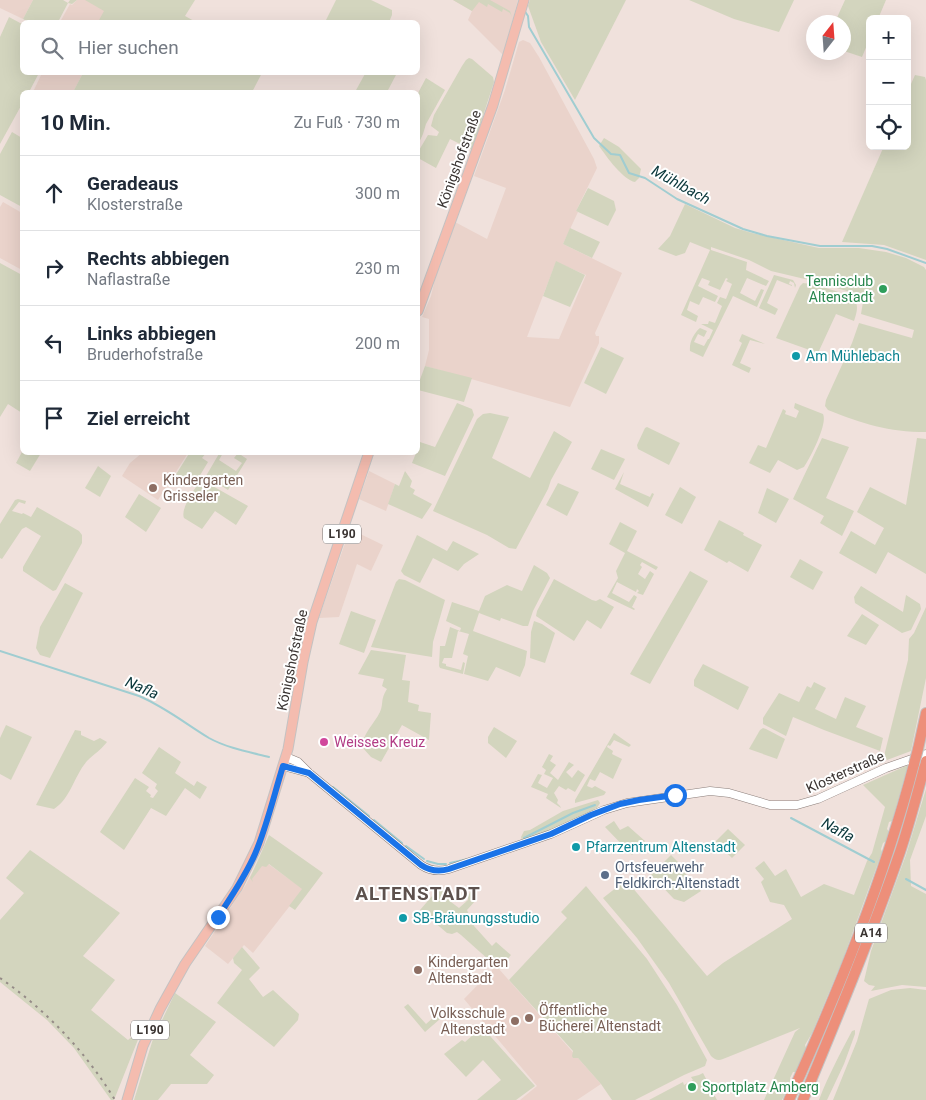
<!DOCTYPE html>
<html lang="de">
<meta charset="utf-8">
<style>
:root{--surface:#fff;--page:#f2f2f3;--text:#1f2937;--muted:#747a83;--line:#e0e1e3}
body{margin:0;font-family:Roboto,sans-serif;background:var(--page);color:var(--text)}
.controls{position:absolute;right:15px;top:15px;display:grid;overflow:hidden;border-radius:8px;box-shadow:0 5px 20px #0002}
.controls button{width:45px;height:45px;display:grid;place-items:center;padding:0;border:0;border-bottom:1px solid var(--line);background:var(--surface);color:var(--text);font:25px sans-serif}
.compass{position:absolute;left:806px;top:15px;width:45px;height:45px;border-radius:50%;background:var(--surface);box-shadow:0 5px 20px #0002;rotate:17deg}
.stop{position:absolute;width:15px;height:15px;margin:-11px;border:4px solid #1a73e8;border-radius:50%;background:#fff}
.stop.end{background:#1a73e8;border-color:#fff;box-shadow:0 1px 5px #0008}
.list{margin:0;padding:0;list-style:none}
h2{display:flex;justify-content:space-between;align-items:center;height:65px;margin:0;padding:0 20px;font-size:21px}
h2 small{font-size:16px;font-weight:400;color:var(--muted)}
.list li{display:grid;grid-template-columns:32px 1fr auto;gap:15px;align-items:center;box-sizing:border-box;height:75px;padding:0 20px;border-top:1px solid var(--line)}
.list b{display:block;font-size:19px;white-space:nowrap}
.list p{margin:0;font-size:16px;white-space:nowrap;color:var(--muted)}
.list em{font-size:16px;font-style:normal;color:var(--muted)}
.icon{flex:none;width:28px;height:28px;fill:none;stroke:currentColor;stroke-width:2;stroke-linecap:round;stroke-linejoin:round}
.map{position:relative;flex:none;width:926px;height:1100px;overflow:hidden}
.search{position:absolute;background:var(--surface);box-shadow:0 5px 20px #0002;left:20px;top:20px;width:400px;height:55px;display:flex;align-items:center;gap:12px;box-sizing:border-box;padding:0 18px;border-radius:8px;color:var(--muted);font-size:19px}
.panel{position:absolute;background:var(--surface);box-shadow:0 5px 20px #0002;left:20px;top:90px;width:400px;height:365px;border-radius:8px}
.map>svg:first-child{display:block}
</style>
<div class="map">
<svg width="926" height="1100" viewBox="0 0 926 1100">
<rect width="100%" height="100%" fill="#f0e1dc"/>
<g fill="#ead3cb" fill-rule="evenodd">
<polygon points="0,0 33,0 23,19 0,8"/>
<polygon points="77,0 94,0 111,9 105,22 60,22 70,4 72,5"/>
<polygon points="453,0 518,0 503,55 468,20 472,11"/>
<path d="M523,40l7,3 9,14 55,102 3,9 -21,43 2,1 -15,32 59,29 -27,60 1,3h3v7l-29,64 -145,-41 4,-16v-31l-7,-2 9,-21 5,-21 19,-53 32,17 19,-51 -32,-12 31,-86 14,-48zM556,262l30,13 -27,64 -32,-2z"/>
<polygon points="42,73 83,73 73,92 33,92"/>
<polygon points="3,202 22,213 22,270 0,258 0,207"/>
<polygon points="156,452 188,453 158,500 122,476 130,463 142,453 154,454"/>
<polygon points="369,471 395,484 386,511 359,499"/>
<polygon points="350,529 383,545 371,571 357,564 339,617 319,618"/>
<polygon points="260,858 303,889 253,953 244,945 228,964 205,946 245,886"/>
<polygon points="496,966 499,969 601,1084 577,1100 520,1100 537,1086 464,999"/>
</g>
<g fill="#d3d5be">
<polygon points="33,0 63,0 68,3 70,0 77,0 72,4 68,3 58,22 29,22 23,19"/>
<polygon points="85,0 195,0 185,16 196,22 98,22 104,11"/>
<polygon points="336,0 371,0 392,10 392,15 389,22 325,22"/>
<polygon points="453,0 490,0 510,11 512,17 510,13 503,9 502,12 488,4 487,7 479,2 472,11"/>
<polygon points="530,0 626,0 575,100 541,42 528,6"/>
<polygon points="689,0 794,0 779,32 734,19"/>
<polygon points="845,0 886,0 878,19 870,19 870,38 862,57 844,51 844,22 835,22"/>
<polygon points="9,17 22,24 22,72 39,73 29,92 22,92 22,104 0,144 0,37"/>
<polygon points="469,58 472,59 493,77 494,82 472,150 450,139 436,168 418,158 418,152 428,135 437,136 439,132 431,126 434,115 462,66 466,60"/>
<polygon points="366,72 397,72 397,73 387,92 355,92"/>
<polygon points="260,73 262,73 252,92 73,92 83,73"/>
<polygon points="915,75 925,77 926,80 926,260 884,245 842,242 884,146 907,146 907,93"/>
<polygon points="426,78 445,90 426,124 423,134 418,145 418,93"/>
<polygon points="12,132 22,138 22,207 0,195 0,154"/>
<path d="M604,138l15,9 22,22 -2,9 -4,4c-12,-2 -29,-26 -36,-36z"/>
<polygon points="588,188 614,201 616,210 608,226 576,211"/>
<path d="M685,204l50,24 17,5 67,15h40l27,4 20,6 18,9 2,3v162c-38,0 -63,-8 -98,-22l-3,-4 1,-6 26,-57 7,-20 53,15 2,-8 -53,-16 3,-18 -55,-16 -38,-9 -22,-11 -38,-13v3l36,12 -1,8 23,11 -3,5 -19,-8 -7,15 15,8 6,-12 3,1 -7,17 -24,-11 -30,61 -13,-6c-1,-9 4,-18 10,-23l7,3 -3,6 -6,-3 -4,8 10,4 4,-7h1l4,-9 -12,-6h7l1,-3 6,2 7,-17 -5,-3 3,-6 6,2 6,-15 -6,-3 2,-2 -2,-1 -6,12 -12,-5 2,-4 -8,-3 -4,8 20,10 -3,6 -12,-5 -4,8 -9,-4 -3,9 11,6 -2,6 -15,-7 29,-65 -20,-8 -5,11 -9,3 -18,-7 12,-13z"/>
<polygon points="570,228 600,242 592,258 563,244"/>
<polygon points="556,261 585,275 570,307 543,296"/>
<polygon points="0,263 22,275 22,413 8,404 0,417"/>
<polygon points="774,275 793,280 796,285 795,288 794,283 790,281 789,284 792,285 792,286 777,280 767,303 778,309 775,315 759,308"/>
<path d="M803,283c8,0 48,11 52,18 4,5 1,14 -1,20l-18,-7 -18,39 -42,-15 24,-52z"/>
<polygon points="742,334 765,344 750,340 740,363 751,368 749,373 732,365 742,343 739,341"/>
<polygon points="601,347 624,358 606,394 584,383"/>
<polygon points="425,366 472,378 464,402 418,390 418,385"/>
<polygon points="457,403 472,409 474,415 445,476 412,463 416,453 418,452 420,442 435,447"/>
<path d="M795,403l28,11c5,10 -13,44 -19,53l-7,3 -19,-10 -8,13 -21,-10 9,-18 8,3 17,-39 3,2 -1,3 11,4 3,-7 -5,-3z"/>
<polygon points="490,413 509,417 492,458 530,478 554,431 572,442 551,480 548,489 516,549 509,548 487,535 433,511 477,419 483,414"/>
<polygon points="647,427 680,443 669,465 638,449 637,445 645,428"/>
<polygon points="822,438 849,447 826,498 854,511 842,536 820,523 824,516 793,499"/>
<polygon points="917,438 926,439 926,574 888,552 876,574 839,553 851,531 875,545 884,528 857,512 870,487 906,505"/>
<polygon points="601,449 625,459 614,480 591,469"/>
<polygon points="22,452 41,453 30,471 16,463"/>
<polygon points="190,452 206,453 202,458 208,462 193,487 175,476"/>
<polygon points="220,452 223,453 219,460 236,471 242,463 234,458 238,453 247,459 228,490 206,476"/>
<polygon points="98,466 111,476 100,497 85,488"/>
<polygon points="405,471 412,481 410,487 415,490 413,494 432,504 422,519 388,504 395,484 399,486"/>
<polygon points="624,472 620,484 650,497 652,493 654,494 648,507 615,489"/>
<path d="M202,480l46,26 -12,19 -21,-14 -13,18 -18,-11c-4,-9 11,-31 18,-38z"/>
<polygon points="558,483 579,492 567,516 546,505"/>
<polygon points="680,487 696,497 682,524 665,515"/>
<polygon points="767,488 789,499 776,523 758,513"/>
<polygon points="139,494 161,508 146,532 125,517"/>
<polygon points="18,499 26,501 25,504 19,502 12,511 22,514 23,513 31,517 37,507 79,531 82,535 82,543 56,590 53,591 23,571 23,567 41,536 26,527 22,529 2,559 0,558 0,524 15,500"/>
<polygon points="719,520 744,533 743,535 762,545 748,572 729,561 727,563 704,550"/>
<polygon points="620,522 637,531 627,551 658,567 656,570 642,562 640,565 642,567 638,574 645,579 650,571 654,574 643,595 637,593 639,591 637,589 636,592 617,582 612,593 629,602 634,595 637,597 632,607 635,609 634,610 607,597 618,578 616,571 625,553 609,544"/>
<polygon points="417,535 447,551 453,541 479,554 464,564 458,571 433,558 420,583 404,575 401,571"/>
<polygon points="800,559 823,572 813,590 790,577"/>
<polygon points="534,565 547,573 550,578 533,611 528,626 523,626 501,618 500,621 479,613 473,631 527,651 525,665 520,677 496,667 488,681 464,674 468,656 463,654 469,634 458,631 452,658 444,658 442,663 446,664 446,666 461,670 463,662 465,663 463,674 440,668 439,666 440,646 445,646 450,627 460,631 461,628 446,621 452,602 479,611 485,596 507,585 522,591"/>
<polygon points="690,571 708,581 650,684 630,674"/>
<polygon points="399,579 405,580 445,600 433,642 432,657 371,647 396,582"/>
<polygon points="554,579 592,600 596,601 600,599 614,607 601,629 587,620 574,641 536,616 537,611"/>
<polygon points="65,583 83,593 50,658 40,655 36,648 40,627"/>
<polygon points="861,586 903,612 906,595 920,604 921,609 911,630 902,633 855,603 854,597"/>
<polygon points="926,607 926,678 911,751 887,760 885,756 885,752 908,660 909,639 914,633"/>
<polygon points="351,611 376,620 364,653 339,644"/>
<polygon points="862,614 879,625 866,645 847,636"/>
<polygon points="534,621 542,624 555,633 545,663 530,658 531,632"/>
<path d="M371,650l35,5 -4,25 8,1 -2,21 11,3 -1,6 13,2 -2,27 -27,-15 -21,37 -10,-5 -9,-10c1,-14 12,-23 18,-35 4,-9 0,-12 7,-23l-5,-3 2,-7 -26,-5z"/>
<polygon points="703,664 749,687 738,710 694,686 694,680"/>
<polygon points="814,682 826,688 815,709 836,719 845,697 866,706 856,727 883,738 880,751 824,730 793,717 786,736 763,724 763,718 779,693 799,702 807,686 811,688"/>
<polygon points="6,725 32,737 11,780 0,774 0,738"/>
<polygon points="494,727 517,741 506,758 488,743 488,737"/>
<polygon points="763,728 766,729 785,739 777,759 749,749 760,730"/>
<path d="M75,730l6,1v4l13,6 6,-3 7,4c-8,10 -12,11 -20,19 -13,15 -16,37 -33,48l-18,-4z"/>
<polygon points="614,733 631,745 629,747 614,740 610,746 608,745 607,747 613,751 612,754 622,759 613,779 600,772 595,781 590,779 587,786 592,788 595,786 606,792 604,795 575,803 575,800"/>
<polygon points="159,747 181,762 175,773 194,786 197,781 207,787 200,799 185,788 166,816 151,808 124,850 100,832 135,778 149,787 146,791 151,795 150,797 153,798 158,791 155,788 157,784 142,773"/>
<polygon points="549,754 553,756 550,761 556,765 550,773 558,780 569,762 574,765 566,772 572,778 578,770 585,775 575,792 568,788 566,790 559,786 554,793 558,800 557,803 560,806 561,808 546,798 548,794 531,787 538,774 542,775 538,783 547,788 553,778 544,774 546,770 542,767"/>
<path d="M908,765l-16,56 -3,1 -2,7 2,3 -3,9 -3,2 -2,6 1,3 -39,107 -31,74 -7,12 1,3 -10,24h-3l-3,6 1,4 -9,18h-18l31,-68 5,-4 -72,29c-7,3 -11,5 -17,-1l-42,-73 -32,-45 -34,-40 23,-18 81,96 16,-13 69,-44 -8,-14 -14,-3 -9,-20 3,-3 -9,-11 9,-7 11,15 11,-7 15,28 23,-13 30,11 13,-34 5,-8 13,-46 -22,-22z"/>
<polygon points="926,789 926,816 910,860 911,886 926,894 926,987 902,985 871,991 875,986 869,985 864,981 871,951 906,855"/>
<polygon points="598,800 600,803 597,808 594,809 594,811 550,831 522,840 521,837 524,831 530,830 563,811"/>
<polygon points="614,821 620,830 628,826 645,841 632,855 605,827"/>
<polygon points="728,829 745,845 732,858 715,842"/>
<polygon points="269,835 323,873 295,910 289,906 302,889 269,864 266,867 262,866 252,879 253,882 250,878"/>
<polygon points="30,850 120,913 83,956 115,980 91,1010 128,1040 143,1027 114,1100 111,1100 74,1048 47,1020 0,982 0,920 24,893 6,878"/>
<polygon points="671,855 686,870 684,872 701,891 684,902 674,899 651,875"/>
<polygon points="586,886 647,959 677,1005 707,1060 705,1066 684,1075 635,1100 612,1100 601,1084 578,1058 573,1058 572,1056 573,1051 509,980 567,918 561,912"/>
<polygon points="439,888 453,899 451,902 459,908 468,900 468,896 473,888 477,899 467,910 474,926 492,946 496,942 511,955 499,969 461,935 457,932 452,934 447,933 420,910"/>
<polygon points="242,947 260,968 249,979 263,997 273,990 299,1014 298,1020 274,1047 217,1003 242,970 234,963 233,958"/>
<polygon points="910,988 926,990 926,1100 833,1100 857,1041 869,999 891,990"/>
<polygon points="175,993 216,1022 190,1055 214,1075 207,1084 171,1084 158,1100 134,1100 153,1039"/>
<polygon points="408,1004 426,1024 434,1017 430,1011 431,1009 440,1019 425,1032 404,1007"/>
<polygon points="482,1027 535,1086 516,1100 477,1100 501,1080 483,1060 466,1077 444,1054 462,1040 465,1042"/>
<path d="M855,1030v4l-11,30 -17,36h-8c9,-24 21,-46 33,-69z"/>
<polygon points="703,1073 717,1100 649,1100 683,1082 684,1085 693,1080 691,1077 699,1075"/>
</g>
<g fill="none" stroke-linecap="round" stroke-linejoin="round">
<g stroke="#a0cdd1" stroke-width="2">
<polyline points="524,10 528,16 529,27 594,138 611,154 620,155 629,173 645,178 677,199 743,229 767,236 820,246 872,246 887,249 926,263"/>
<path d="M0,651l139,45c26,11 47,28 70,42 18,10 40,14 60,19"/>
<polyline points="333,787 369,816"/>
<polyline points="791,818 874,862"/>
<polyline points="374,820 402,843"/>
<polyline points="524,838 573,813 595,805"/>
<polyline points="406,846 424,859"/>
<polyline points="427,861 438,864 446,864"/>
<polyline points="450,863 468,859"/>
<polyline points="906,879 926,890"/>
</g>
<g stroke="#8b7e7a" stroke-width="9">
<g id="secondary">
<path d="M286,757l12,5 11,11 112,92c9,6 18,7 28,4l102,-35 53,-24 23,-7 83,-12 19,2 41,12h27l21,-6 68,-31 40,-14"/>
<polyline points="283,766 309,773"/>
</g>
</g>
<g stroke="#c4c2c2" stroke-width="11">
<g id="primary">
<polyline points="418,311 493,105 524,0"/>
<polyline points="127,1100 143,1046 160,1009 185,964 237,888 259,843 288,749 303,662 312,622 369,452"/>
</g>
</g>
<g stroke="#c4c2c2" stroke-width="12">
<g id="motorway">
<polyline points="918,749 926,713"/>
<path d="M789,1100c49,-109 95,-220 125,-336"/>
<path d="M803,1100c34,-82 68,-164 97,-248 10,-30 18,-61 26,-91"/>
</g>
</g>
<use href="#secondary" stroke="#fff" stroke-width="8"/>
<use href="#primary" stroke="#f4bcaf" stroke-width="9"/>
<use href="#motorway" stroke="#ed8f7a" stroke-width="10"/>
<path stroke="#958b87" stroke-width="2" stroke-dasharray="2.5 5" stroke-linecap="butt" d="M0,978c46,32 86,74 115,122"/>
<g stroke="#c4c2c2" stroke-width="12" stroke-linecap="butt">
<polyline id="motorway-bridge" points="914,764 918,749"/>
</g>
<use href="#motorway-bridge" stroke="#ed8f7a" stroke-width="10"/>
</g>
<g fill="none" stroke-linecap="round" stroke-linejoin="round">
<path stroke="#1a73e8" stroke-width="6" d="M218,917c13,-20 27,-40 37,-63 12,-28 19,-59 28,-88l26,7 112,92c9,6 18,7 28,4l102,-35 40,-19 29,-11 19,-4 36,-5"/>
</g>
<g fill="#2e9e5b" stroke="#fff" stroke-width="2">
<circle cx="883" cy="289" r="5"/>
<circle cx="692" cy="1087" r="5"/>
</g>
<g fill="#0f9aa8" stroke="#fff" stroke-width="2">
<circle cx="796" cy="356" r="5"/>
<circle cx="576" cy="847" r="5"/>
<circle cx="403" cy="918" r="5"/>
</g>
<g fill="#8d6e63" stroke="#fff" stroke-width="2">
<circle cx="153" cy="488" r="5"/>
<circle cx="418" cy="970" r="5"/>
<circle cx="529" cy="1018" r="5"/>
<circle cx="515" cy="1021" r="5"/>
</g>
<circle fill="#d1479c" stroke="#fff" stroke-width="2" cx="324" cy="742" r="5"/>
<circle fill="#5c6f8a" stroke="#fff" stroke-width="2" cx="605" cy="875" r="5"/>
<g text-anchor="middle" dominant-baseline="central" stroke-width="4" stroke-linejoin="round" paint-order="stroke">
<g fill="#fff" stroke="#757170" stroke-width="1">
<rect x="323" y="524.5" width="38" height="19" rx="4"/>
<rect x="855" y="923.5" width="32" height="19" rx="4"/>
<rect x="131" y="1020.5" width="38" height="19" rx="4"/>
</g>
<g font-size="12" font-weight="bold" fill="#3a3432">
<text x="342" y="534">L190</text>
<text x="871" y="933">A14</text>
<text x="150" y="1030">L190</text>
</g>
<g font-size="14" fill="#3a3432" stroke="#fff">
<text transform="translate(459 159) rotate(-70)">Königshofstraße</text>
<text transform="translate(292 660) rotate(-78)">Königshofstraße</text>
<text transform="translate(845 772) rotate(-24)">Klosterstraße</text>
</g>
<g font-size="14" fill="#27864d" stroke="#fff" text-anchor="end">
<text x="873" y="281">Tennisclub<tspan x="873" dy="16">Altenstadt</tspan></text>
<text x="702" y="1087" text-anchor="start">Sportplatz Amberg</text>
</g>
<g font-size="14" fill="#0d838f" stroke="#fff" text-anchor="start">
<text x="806" y="356">Am Mühlebach</text>
<text x="586" y="847">Pfarrzentrum Altenstadt</text>
<text x="413" y="918">SB-Bräunungsstudio</text>
</g>
<g font-size="14" fill="#785e54" stroke="#fff" text-anchor="start">
<text x="163" y="480">Kindergarten<tspan x="163" dy="16">Grisseler</tspan></text>
<text x="428" y="962">Kindergarten<tspan x="428" dy="16">Altenstadt</tspan></text>
<text x="539" y="1010">Öffentliche<tspan x="539" dy="16">Bücherei Altenstadt</tspan></text>
<text x="505" y="1013" text-anchor="end">Volksschule<tspan x="505" dy="16">Altenstadt</tspan></text>
</g>
<g font-size="14" fill="#b23c85" stroke="#fff" text-anchor="start">
<text x="334" y="742">Weisses Kreuz</text>
</g>
<g font-size="14" fill="#4e5e75" stroke="#fff" text-anchor="start">
<text x="615" y="867">Ortsfeuerwehr<tspan x="615" dy="16">Feldkirch-Altenstadt</tspan></text>
</g>
<g font-size="15" font-style="italic" fill="#09363a" stroke="#fff">
<text transform="translate(681 185) rotate(29)">Mühlbach</text>
<text transform="translate(142 688) rotate(24)">Nafla</text>
<text transform="translate(838 830) rotate(28)">Nafla</text>
</g>
<g font-size="19" font-weight="bold" letter-spacing="1" fill="#5d514d" stroke="#fff">
<text x="418" y="893">ALTENSTADT</text>
</g>
</g>
</svg>
<div class="controls">
<button>+</button>
<button>−</button>
<button><svg class="icon" aria-label="locate" viewBox="0 0 24 24"><circle cx="12" cy="12" r="6"/><path d="M12 2v4M12 18v4M2 12h4M18 12h4"/></svg></button>
</div>
<svg class="compass" viewBox="-18 -18 36 36"><path d="M0-13l5 13h-10z" fill="#e53935"/><path d="M0 13l5-13h-10z" fill="#747a83"/></svg>
<div class="stop" style="left:675px;top:795px"></div>
<div class="stop end" style="left:218px;top:917px"></div>
<div class="search"><svg class="icon" aria-label="search" viewBox="0 0 24 24"><circle cx="10" cy="10" r="6"/><path d="M15 15l6 6"/></svg>Hier suchen</div>
<section class="panel">
<h2>10 Min.<small>Zu Fuß · 730 m</small></h2>
<ul class="list">
<li><svg class="icon" aria-label="ahead" viewBox="0 0 24 24"><path d="M12 20V5M6 11l6-6 6 6"/></svg><div><b>Geradeaus</b><p>Klosterstraße</p></div><em>300 m</em></li>
<li><svg class="icon" aria-label="right" viewBox="0 0 24 24"><path d="M7 20v-9h11M14 6l5 5-5 5"/></svg><div><b>Rechts abbiegen</b><p>Naflastraße</p></div><em>230 m</em></li>
<li><svg class="icon" aria-label="left" viewBox="0 0 24 24"><path d="M17 20v-9H6M10 6l-5 5 5 5"/></svg><div><b>Links abbiegen</b><p>Bruderhofstraße</p></div><em>200 m</em></li>
<li><svg class="icon" aria-label="arrive" viewBox="0 0 24 24"><path d="M6 21V4h12l-3 4 3 4H6"/></svg><div><b>Ziel erreicht</b></div></li>
</ul>
</section>
</div>
